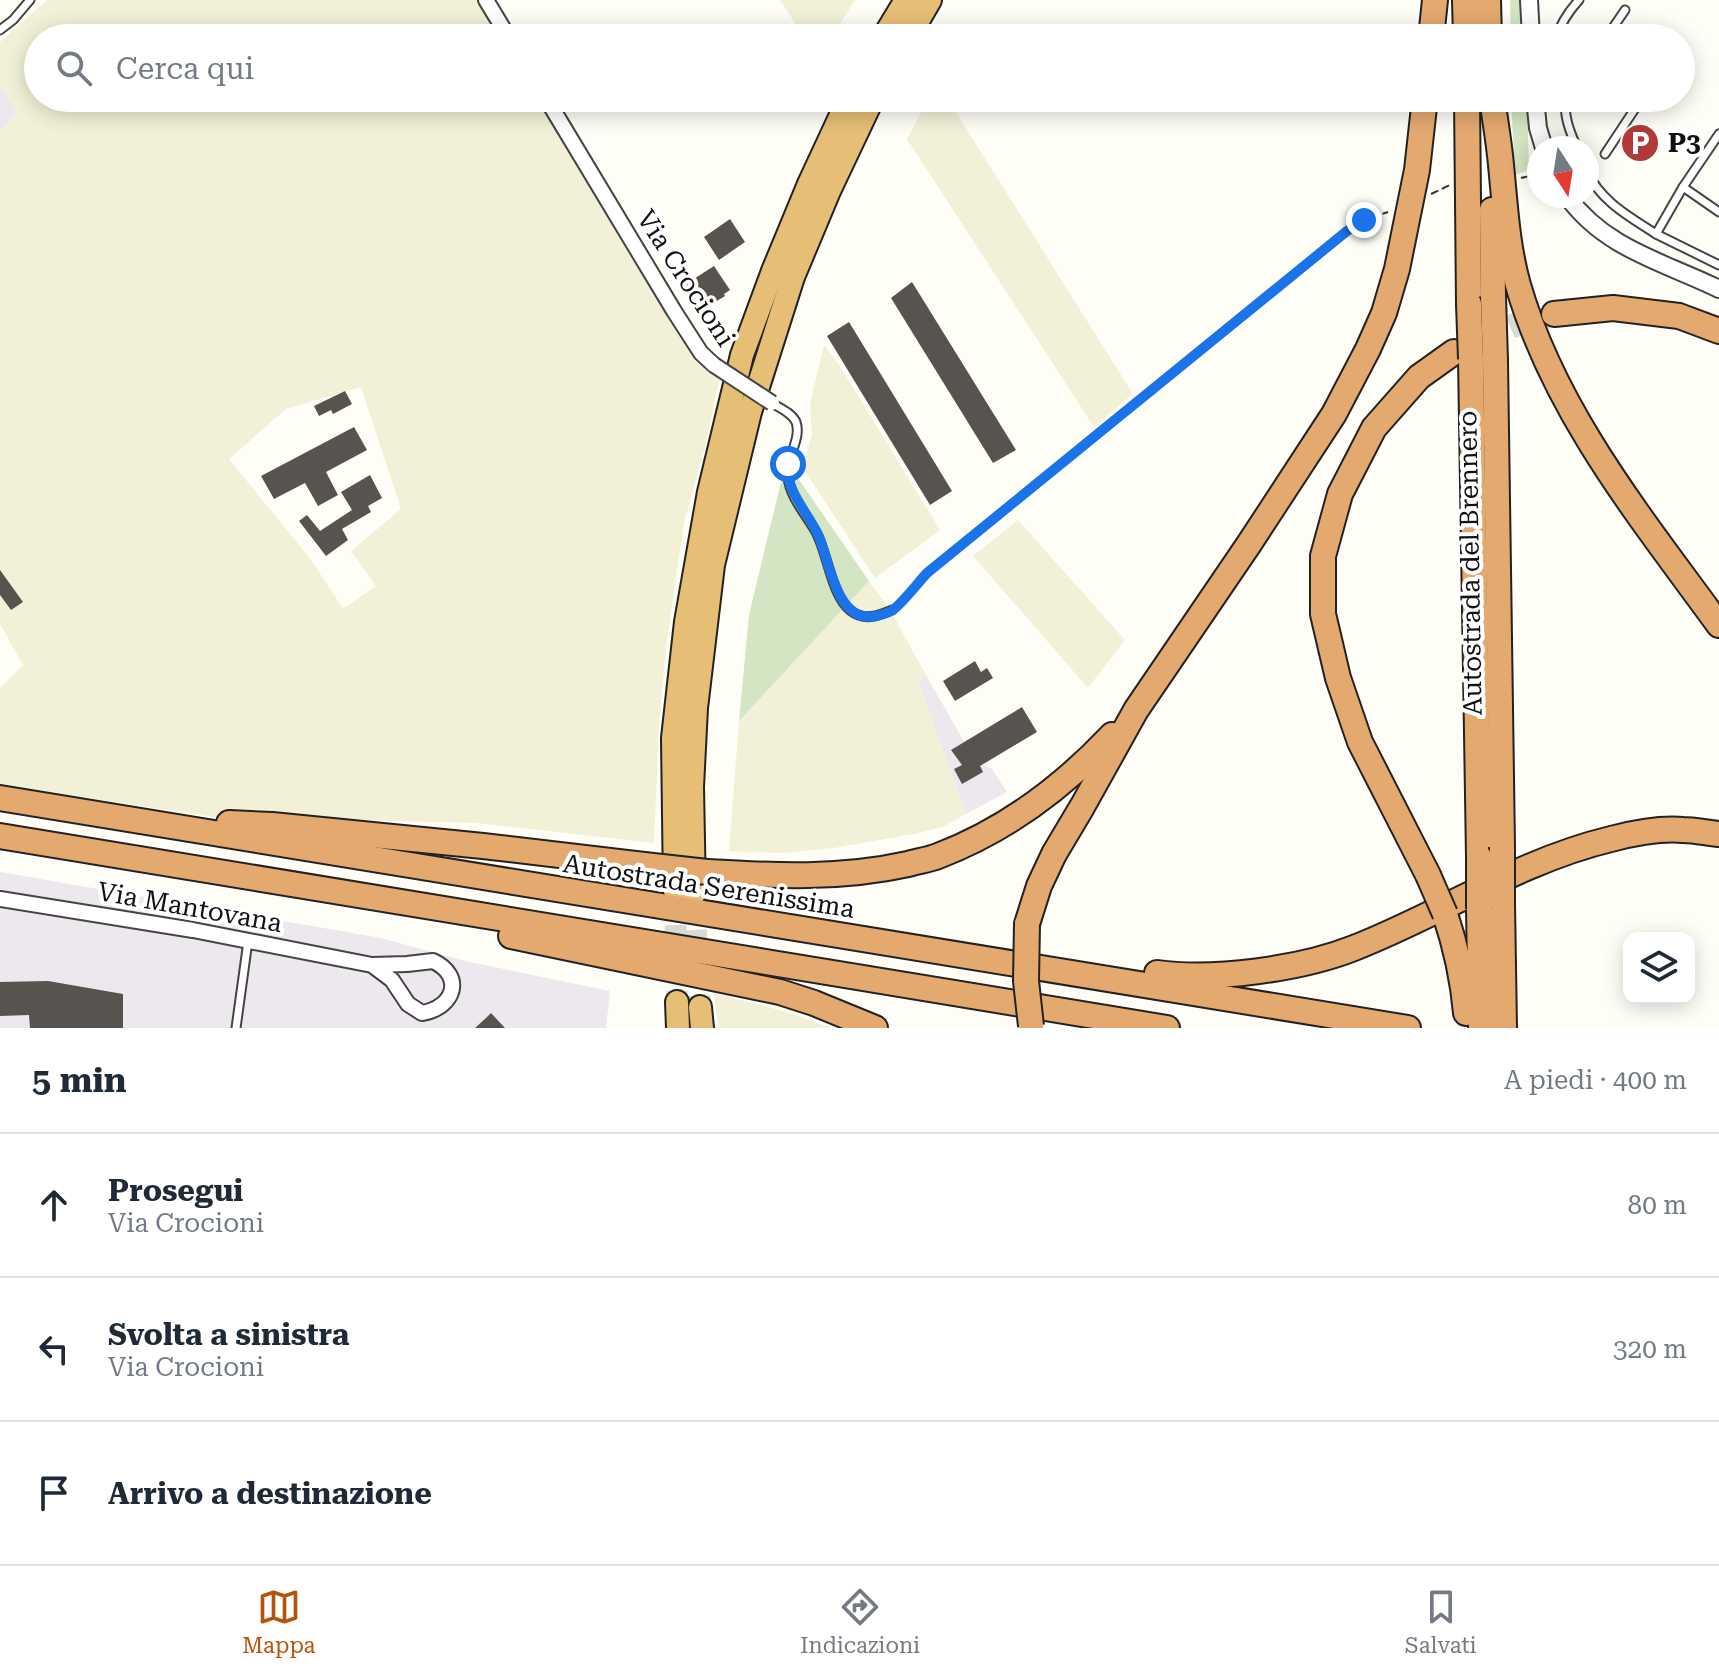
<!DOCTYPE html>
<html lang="it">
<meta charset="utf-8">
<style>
:root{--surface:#fff;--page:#f6f6f7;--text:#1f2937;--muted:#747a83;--line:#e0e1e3;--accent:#b45309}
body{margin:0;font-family:"Roboto Serif",serif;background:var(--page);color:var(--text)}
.controls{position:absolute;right:24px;bottom:24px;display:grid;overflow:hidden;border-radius:16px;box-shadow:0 4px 20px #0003}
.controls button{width:72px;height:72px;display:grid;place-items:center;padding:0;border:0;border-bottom:2px solid var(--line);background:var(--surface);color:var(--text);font:40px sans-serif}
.compass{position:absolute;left:1527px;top:136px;width:72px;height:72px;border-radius:50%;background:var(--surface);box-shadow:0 4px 20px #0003;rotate:168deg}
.stop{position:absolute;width:24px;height:24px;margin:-18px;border:6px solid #1a73e8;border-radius:50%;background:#fff}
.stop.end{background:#1a73e8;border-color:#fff;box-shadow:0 2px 8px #0008}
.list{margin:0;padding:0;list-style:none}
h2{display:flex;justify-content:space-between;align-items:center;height:104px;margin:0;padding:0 32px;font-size:34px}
h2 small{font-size:26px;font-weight:400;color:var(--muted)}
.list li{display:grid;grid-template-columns:52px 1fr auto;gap:24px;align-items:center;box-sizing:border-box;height:144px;padding:0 32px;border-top:2px solid var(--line)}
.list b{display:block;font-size:30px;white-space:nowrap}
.list p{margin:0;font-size:26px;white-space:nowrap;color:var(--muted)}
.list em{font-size:26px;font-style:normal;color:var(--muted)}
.icon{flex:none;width:44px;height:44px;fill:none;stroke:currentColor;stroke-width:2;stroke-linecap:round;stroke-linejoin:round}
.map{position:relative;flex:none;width:1719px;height:1028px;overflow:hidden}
.search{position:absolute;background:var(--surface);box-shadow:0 4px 20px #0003;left:24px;right:24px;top:24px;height:88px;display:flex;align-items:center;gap:20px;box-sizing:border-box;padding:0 28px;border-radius:44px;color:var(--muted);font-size:30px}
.sheet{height:536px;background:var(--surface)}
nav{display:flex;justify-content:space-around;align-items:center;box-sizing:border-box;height:112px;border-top:2px solid var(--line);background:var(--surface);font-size:22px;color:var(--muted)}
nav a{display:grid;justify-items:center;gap:4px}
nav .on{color:var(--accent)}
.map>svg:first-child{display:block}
</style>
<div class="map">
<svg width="1719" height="1028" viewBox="0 0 1719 1028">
<rect width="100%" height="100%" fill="#fefdf6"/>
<g fill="#ede7ee">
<polygon points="0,87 18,112 0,133"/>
<polygon points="926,675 975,761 992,769 1007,792 966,814 918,682"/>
<polygon points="0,872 381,938 465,961 610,991 606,1028 0,1028"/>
</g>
<g fill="#f2f1d8" fill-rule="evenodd">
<path d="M47,0h443l24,38h-476v60h513l170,275 -16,74 -20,72 -7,44 -12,85 -7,75 -5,120 -177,-20 -164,-4 -66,3 -247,-37v-97l23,-23 -23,-41v-491l18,-21 -18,-25v-45zM361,387l40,122 -50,42 25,35 -33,23 -31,-48 -83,-102 57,-50z"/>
<polygon points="780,0 855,0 831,38 805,38"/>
<polygon points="928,98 947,98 1133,394 1094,427 907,139"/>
<polygon points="824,345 840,366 940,530 875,578 803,468 812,434 810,404"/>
<polygon points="1018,520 1125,640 1088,688 973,556"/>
<polygon points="869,581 889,608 926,675 918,682 966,814 942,827 919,833 834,848 784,853 729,851 739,721"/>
<polygon points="713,993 787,1012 831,1028 719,1028"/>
</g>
<g fill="#d3e5c2">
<polygon points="1510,0 1524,0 1525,38 1511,38"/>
<polygon points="1511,98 1527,98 1529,170 1515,175"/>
<polygon points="786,461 869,581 739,721 749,615"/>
</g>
<g fill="#58534f">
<polygon points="730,219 745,242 719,260 704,237"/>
<polygon points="714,266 730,290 724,294 725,296 702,310 686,284"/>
<polygon points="912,282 1016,450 993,463 891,298"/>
<polygon points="849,322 952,491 930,505 827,336"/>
<polygon points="345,391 352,404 333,414 331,410 319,416 314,406"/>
<polygon points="354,427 367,450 326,472 338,495 318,506 305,483 274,499 261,476"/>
<polygon points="370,475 382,498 368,506 371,512 342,529 348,540 326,556 299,521 307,515 320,531 352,510 341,492"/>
<polygon points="0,570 23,602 11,610 0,595"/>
<polygon points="975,661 981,672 987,668 993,678 955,701 943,681"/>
<polygon points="1022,707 1037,732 980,766 983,772 962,784 954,769 962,765 951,750"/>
<polygon points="48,981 123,994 123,1028 30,1028 29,1015 0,1016 0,982"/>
<polygon points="491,1013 505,1028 475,1028 487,1017"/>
</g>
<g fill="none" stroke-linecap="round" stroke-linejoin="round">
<g stroke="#dadad4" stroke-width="22" stroke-dasharray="22 11" stroke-linecap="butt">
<polyline points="675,892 677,1002"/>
<polyline points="694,897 700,1007"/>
</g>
<polyline stroke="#dadad4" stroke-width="24" stroke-dasharray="24 12" stroke-linecap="butt" points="1477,341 1512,326 1554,314"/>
<g stroke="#444" stroke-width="11">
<g id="service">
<polyline points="0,30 13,20 30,0"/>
<path d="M1556,38c5,-15 12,-26 23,-38"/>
<polyline points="1606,38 1625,10"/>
<path d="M1566,98c-3,17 4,34 11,50"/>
<polyline points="1719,134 1683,187 1719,212"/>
<polyline points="1605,154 1642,98"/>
<path d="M1587,171c13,30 43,46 69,63"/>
<polyline points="1683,187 1656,234 1719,265"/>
<path d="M772,403c8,5 20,10 24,19 6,18 -11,36 -8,55 2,21 18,37 28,55 12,22 15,63 35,79 13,10 27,5 41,-1"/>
<polyline points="236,1028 248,941"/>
</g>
</g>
<g stroke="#444" stroke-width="18">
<g id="minor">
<polyline points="486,0 509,38"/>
<polyline points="546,98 674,311 701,353 714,365"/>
<path d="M0,899l193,31 179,35 35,-1 26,-3c32,15 21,47 -11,52l-14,-9 -16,-24 -20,-15"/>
</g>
</g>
<g stroke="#444" stroke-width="20">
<g id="tertiary">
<polyline points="1529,0 1531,38"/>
<polyline points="1535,98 1538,128 1544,148"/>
<path d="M1567,196c38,53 97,66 152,93"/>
</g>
</g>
<g stroke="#222" stroke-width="26">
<g id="trunk">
<polyline points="883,38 906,0"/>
<polyline points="908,38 930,0"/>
<polyline points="675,891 673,738 686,622 709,492 742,355 773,271 809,184 849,98"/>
<polyline points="694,894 692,787 696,708 713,565 750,412 793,277 829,191 873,98"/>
<polyline points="677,1002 678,1028"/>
<polyline points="700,1007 702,1028"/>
</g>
</g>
<g stroke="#222" stroke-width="28">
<g id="motorway">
<polyline points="1465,0 1466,38"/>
<polyline points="1488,0 1489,38"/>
<polyline points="1431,38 1435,0"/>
<polyline points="1467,98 1469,304"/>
<path d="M1492,98c3,22 7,44 9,67 4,40 6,81 17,120 37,128 124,234 201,340"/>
<polyline points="1492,210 1493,296"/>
<polyline points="1554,314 1613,308 1679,316 1719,331"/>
<polyline points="1471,359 1479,857"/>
<polyline points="1495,361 1502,847"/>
<polyline points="0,798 1408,1028"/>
<polyline points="229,823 272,825 483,846 644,865"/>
<polyline points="0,836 1167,1028"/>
<path d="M707,872c68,4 134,7 201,-8 10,-3 20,-4 30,-8 66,-25 125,-69 174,-121"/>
<polyline points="1428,875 1360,742 1338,678 1323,614 1323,556 1340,494 1374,428 1419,377 1454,352"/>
<polyline points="1502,903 1504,1028"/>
<polyline points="1479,909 1481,1028"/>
<path d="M1445,914c11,33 18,64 21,99"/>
<polyline points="1027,924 1039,886 1054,854 1082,807 1136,710 1249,544 1334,414 1368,349 1384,313 1397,269 1417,170 1425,98"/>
<polyline points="511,936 780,992 814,1003 875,1028"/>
<path d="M1157,973c56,8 144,-4 197,-25 87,-34 165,-87 257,-109 23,-6 48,-11 72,-9 12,0 24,3 36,4"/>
</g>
</g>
<g stroke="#333" stroke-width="2" stroke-dasharray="8 4" stroke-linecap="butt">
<polyline points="1521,178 1539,174"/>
<polyline points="1431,194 1450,185"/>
<polyline points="898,604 927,573 1347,231 1364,220 1388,212"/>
</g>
<use href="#service" stroke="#fff" stroke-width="7"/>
<use href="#minor" stroke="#fff" stroke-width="14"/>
<use href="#tertiary" stroke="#fff" stroke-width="16"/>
<use href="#trunk" stroke="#e6be76" stroke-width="22"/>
<use href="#motorway" stroke="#e3a96f" stroke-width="24"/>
<g stroke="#444" stroke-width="18" stroke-linecap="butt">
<polyline id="minor-bridge" points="714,365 772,403"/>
</g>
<g stroke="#222" stroke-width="28" stroke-linecap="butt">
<g id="motorway-bridge">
<polyline points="1493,296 1495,361"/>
<polyline points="1469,304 1471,359"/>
<polyline points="1502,847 1502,903"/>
<polyline points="644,865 707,872"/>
<polyline points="1428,875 1445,914"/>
<polyline points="1479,909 1479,857"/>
<polyline points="1027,924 1026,981 1031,1026"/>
</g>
</g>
<use href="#minor-bridge" stroke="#fff" stroke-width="14"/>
<use href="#motorway-bridge" stroke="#e3a96f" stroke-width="24"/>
</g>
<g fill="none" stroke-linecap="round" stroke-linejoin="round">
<path stroke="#1a73e8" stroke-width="10" d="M788,464c-2,30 20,47 31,73 11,26 18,87 56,79 6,-1 13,-3 18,-6 12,-10 23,-25 34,-37l420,-342 17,-11"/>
</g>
<defs>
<g id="parking-disc" transform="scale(2)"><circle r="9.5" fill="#b13939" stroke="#fff"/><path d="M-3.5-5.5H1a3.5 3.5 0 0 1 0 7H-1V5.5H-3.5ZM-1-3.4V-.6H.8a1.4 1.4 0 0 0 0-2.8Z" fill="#fff"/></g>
</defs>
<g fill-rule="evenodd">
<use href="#parking-disc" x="1640" y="143"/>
</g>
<g text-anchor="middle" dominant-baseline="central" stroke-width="8" stroke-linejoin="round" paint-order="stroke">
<g font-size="26" font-weight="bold" fill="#111" stroke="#fff" text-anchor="start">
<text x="1668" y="143">P3</text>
</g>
<g font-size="26" fill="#111" stroke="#fff">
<text transform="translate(686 278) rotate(57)">Via Crocioni</text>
<text transform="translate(1470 563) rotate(-91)">Autostrada del Brennero</text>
<text transform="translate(709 886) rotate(9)">Autostrada Serenissima</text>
<text transform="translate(190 907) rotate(10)">Via Mantovana</text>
</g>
</g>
</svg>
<div class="controls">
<button><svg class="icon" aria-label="layers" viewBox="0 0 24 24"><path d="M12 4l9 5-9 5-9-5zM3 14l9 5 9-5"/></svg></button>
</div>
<svg class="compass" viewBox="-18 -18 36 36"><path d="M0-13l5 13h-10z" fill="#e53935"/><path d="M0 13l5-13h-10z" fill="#747a83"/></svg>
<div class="stop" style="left:788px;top:464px"></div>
<div class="stop end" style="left:1364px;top:220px"></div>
<div class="search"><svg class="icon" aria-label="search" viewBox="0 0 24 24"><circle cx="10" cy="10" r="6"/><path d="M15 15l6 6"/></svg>Cerca qui</div>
</div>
<section class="sheet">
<h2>5 min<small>A piedi · 400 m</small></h2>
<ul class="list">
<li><svg class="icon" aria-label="ahead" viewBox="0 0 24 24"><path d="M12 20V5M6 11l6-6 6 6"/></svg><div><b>Prosegui</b><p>Via Crocioni</p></div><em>80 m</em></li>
<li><svg class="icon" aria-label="left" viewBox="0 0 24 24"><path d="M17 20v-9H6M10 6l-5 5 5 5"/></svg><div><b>Svolta a sinistra</b><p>Via Crocioni</p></div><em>320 m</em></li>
<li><svg class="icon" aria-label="arrive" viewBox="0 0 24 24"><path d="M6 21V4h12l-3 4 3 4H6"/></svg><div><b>Arrivo a destinazione</b></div></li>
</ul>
</section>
<nav>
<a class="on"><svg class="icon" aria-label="map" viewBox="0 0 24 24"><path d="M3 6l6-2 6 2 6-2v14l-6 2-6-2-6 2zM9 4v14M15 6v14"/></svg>Mappa</a>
<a><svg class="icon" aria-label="directions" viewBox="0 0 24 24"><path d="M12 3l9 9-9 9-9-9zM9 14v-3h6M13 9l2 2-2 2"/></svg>Indicazioni</a>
<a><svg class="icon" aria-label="saved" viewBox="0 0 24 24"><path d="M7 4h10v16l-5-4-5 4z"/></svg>Salvati</a>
</nav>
